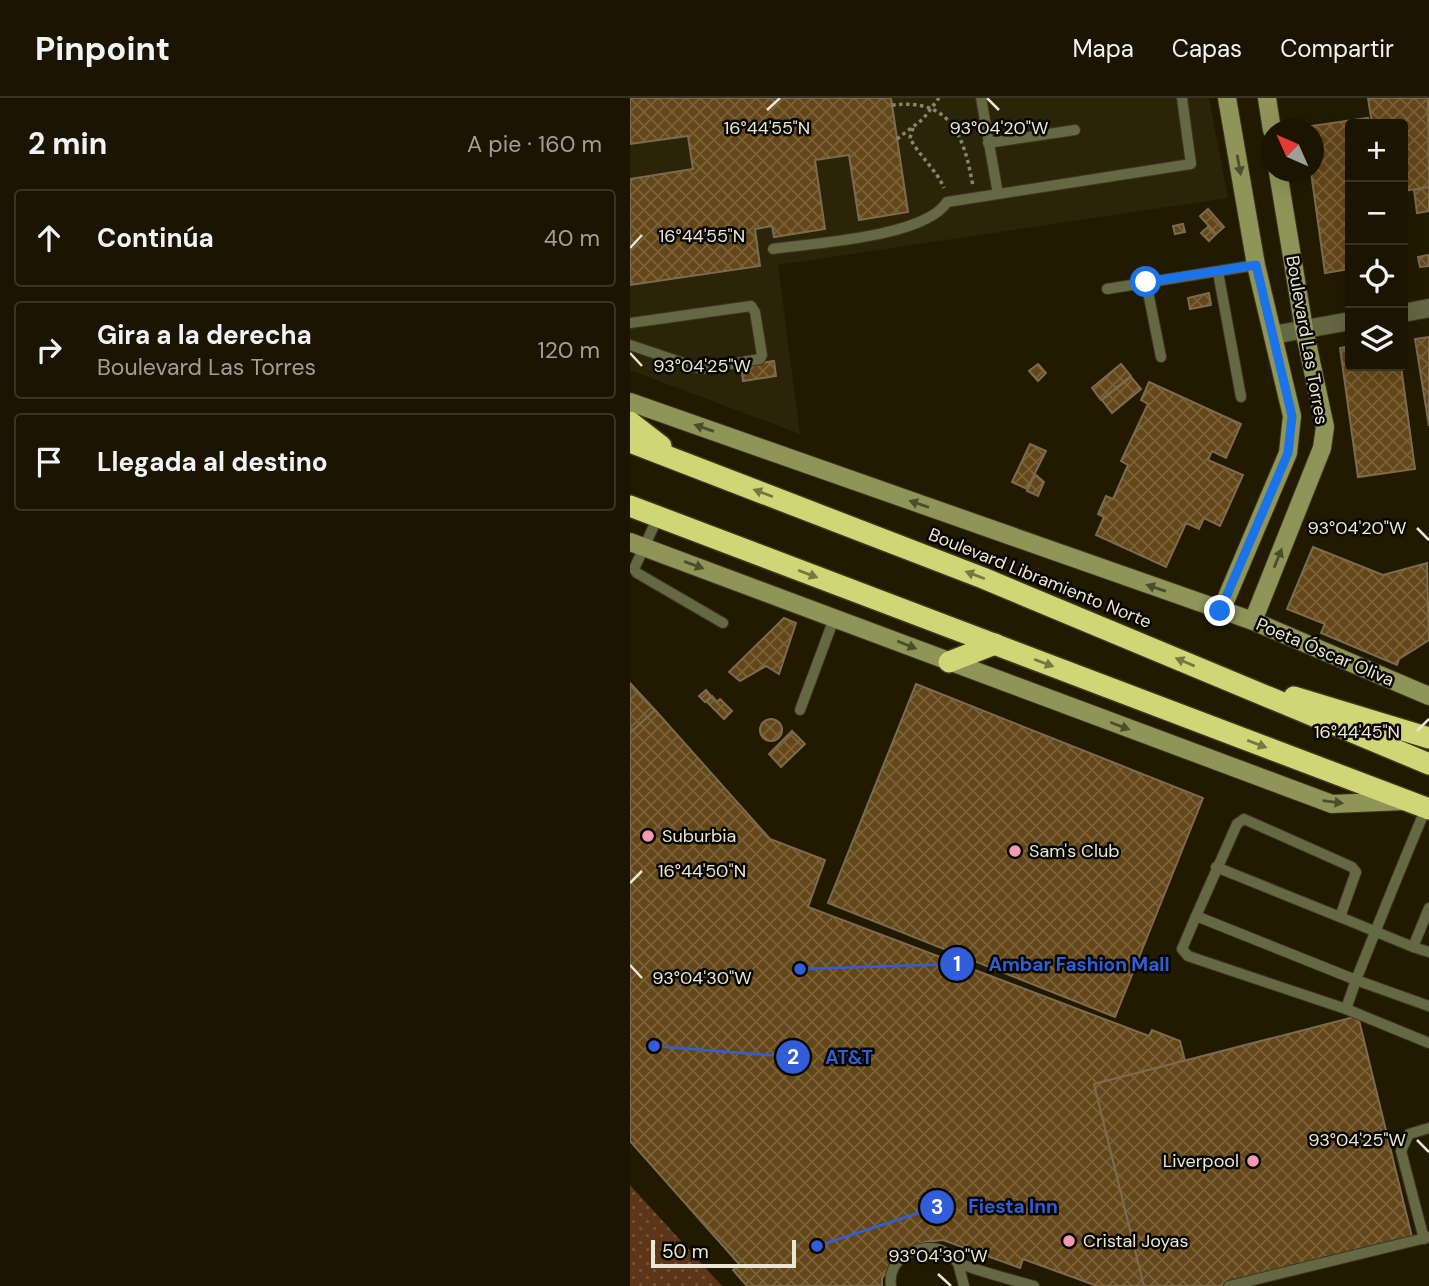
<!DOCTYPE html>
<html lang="es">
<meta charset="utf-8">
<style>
:root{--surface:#1a1400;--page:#27210f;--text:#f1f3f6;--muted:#9f9e99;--line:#383322}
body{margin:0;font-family:"DM Sans",sans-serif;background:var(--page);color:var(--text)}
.controls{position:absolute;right:21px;top:21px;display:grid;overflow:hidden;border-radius:7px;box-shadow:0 7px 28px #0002}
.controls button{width:63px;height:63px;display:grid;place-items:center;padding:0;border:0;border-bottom:2px solid var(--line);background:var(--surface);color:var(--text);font:35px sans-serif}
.compass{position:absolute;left:631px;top:21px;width:63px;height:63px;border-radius:50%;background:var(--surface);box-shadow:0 7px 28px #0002;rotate:315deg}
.scale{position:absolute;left:21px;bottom:18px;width:145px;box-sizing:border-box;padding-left:7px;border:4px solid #ebe6d5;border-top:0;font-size:19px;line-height:24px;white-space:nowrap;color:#ebe6d5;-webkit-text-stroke:5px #080600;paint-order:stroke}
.stop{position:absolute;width:21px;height:21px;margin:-16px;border:5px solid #1a73e8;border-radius:50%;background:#fff}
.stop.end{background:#1a73e8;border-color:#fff;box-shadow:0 2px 7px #0008}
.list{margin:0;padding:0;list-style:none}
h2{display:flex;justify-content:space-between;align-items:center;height:91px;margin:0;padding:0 28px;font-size:30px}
h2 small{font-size:23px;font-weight:400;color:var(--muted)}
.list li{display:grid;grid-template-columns:46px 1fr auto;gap:21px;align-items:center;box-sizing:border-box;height:98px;margin:0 14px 14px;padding:0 14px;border:2px solid var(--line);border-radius:7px}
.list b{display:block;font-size:26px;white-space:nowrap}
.list p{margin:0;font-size:23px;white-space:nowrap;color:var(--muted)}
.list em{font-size:23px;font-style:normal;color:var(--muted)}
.icon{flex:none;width:38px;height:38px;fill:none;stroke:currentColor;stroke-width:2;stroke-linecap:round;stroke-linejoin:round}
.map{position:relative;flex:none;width:799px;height:1188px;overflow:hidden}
header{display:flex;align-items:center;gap:42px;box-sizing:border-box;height:98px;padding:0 35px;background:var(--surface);border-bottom:2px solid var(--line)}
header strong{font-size:33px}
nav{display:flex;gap:38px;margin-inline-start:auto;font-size:24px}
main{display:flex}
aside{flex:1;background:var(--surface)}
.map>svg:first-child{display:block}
</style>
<header>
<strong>Pinpoint</strong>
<nav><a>Mapa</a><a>Capas</a><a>Compartir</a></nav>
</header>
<main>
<aside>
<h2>2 min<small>A pie · 160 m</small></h2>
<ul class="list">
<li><svg class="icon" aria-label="ahead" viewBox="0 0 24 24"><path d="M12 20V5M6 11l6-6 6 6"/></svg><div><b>Continúa</b></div><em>40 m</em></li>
<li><svg class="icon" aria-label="right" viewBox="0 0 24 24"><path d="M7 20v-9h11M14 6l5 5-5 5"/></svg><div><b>Gira a la derecha</b><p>Boulevard Las Torres</p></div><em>120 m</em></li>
<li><svg class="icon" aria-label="arrive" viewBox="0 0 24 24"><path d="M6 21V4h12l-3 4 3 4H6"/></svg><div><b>Llegada al destino</b></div></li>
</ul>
</aside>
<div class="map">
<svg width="799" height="1188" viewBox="0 0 799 1188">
<defs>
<pattern id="green-dots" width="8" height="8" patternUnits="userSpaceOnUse" patternTransform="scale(1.75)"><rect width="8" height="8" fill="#5c3616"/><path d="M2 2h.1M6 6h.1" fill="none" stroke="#745337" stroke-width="1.8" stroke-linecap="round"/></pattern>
<pattern id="building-cross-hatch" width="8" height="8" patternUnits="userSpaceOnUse" patternTransform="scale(1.75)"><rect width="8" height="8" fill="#644719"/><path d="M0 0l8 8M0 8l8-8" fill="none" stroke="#7a623a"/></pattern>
</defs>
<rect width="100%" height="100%" fill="#221a00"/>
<polygon fill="#2c2408" points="0,0 579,0 598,100 148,167 170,336 0,272"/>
<polygon fill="url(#green-dots)" points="0,1087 92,1188 0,1188"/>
<g fill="url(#building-cross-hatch)" stroke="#7d6a4f" stroke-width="2">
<polygon points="0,0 261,0 278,114 229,122 219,57 185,62 195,131 144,139 142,128 125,131 130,168 0,187 0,81 63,71 58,38 0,46"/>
<polygon points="738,0 798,0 799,89 773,93 773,26 742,26"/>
<polygon points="738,20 739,26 720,26 720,171 695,175 681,74 684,74 684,32 675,32 674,29"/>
<polygon points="799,89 799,113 787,115 784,92"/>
<polygon points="578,111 594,129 586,136 570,118"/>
<polygon points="553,126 555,134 545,136 543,128"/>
<polygon points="579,128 586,136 579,143 571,135"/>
<polygon points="798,157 799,168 790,169 788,159"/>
<polygon points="579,195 581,207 560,211 558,200"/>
<polygon points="799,239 799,328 785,241"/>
<polygon points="720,248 720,268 771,268 785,371 728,379 710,250"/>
<polygon points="144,263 146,278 113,283 111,268"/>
<polygon points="408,266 416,275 408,283 399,273"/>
<polygon points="491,266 501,278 471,302 462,290"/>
<polygon points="501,279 511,291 482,315 472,302"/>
<polygon points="519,284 611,326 596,360 582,353 578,362 613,377 590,428 574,420 569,431 556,425 536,469 466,437 474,419 468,416 476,398 483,401 498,367 491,363 518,306 511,302"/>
<polygon points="400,346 416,353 397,391 382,384"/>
<polygon points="405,376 414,384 408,398 397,393"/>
<polygon points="683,449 753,477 797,465 799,542 769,561 767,567 691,535 695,526 657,511"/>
<polygon points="154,520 166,525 149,576 136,568 110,583 99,574"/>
<polygon points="0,585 25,612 0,635"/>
<polygon points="286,586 573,700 485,919 198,805"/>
<polygon points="76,592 81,598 75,604 69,598"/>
<polygon points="82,598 87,604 90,601 102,613 94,621 77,604"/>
<polygon points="25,612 140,741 195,762 178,809 519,938 522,932 550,943 555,963 464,986 514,1188 467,1188 393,1161 390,1170 313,1142 294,1144 274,1154 252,1180 252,1188 117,1188 103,1172 110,1167 0,1043 0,635"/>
<circle cx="141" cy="632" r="11"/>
<polygon points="162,633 175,646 151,669 139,656"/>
<polygon points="728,918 782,1139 592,1188 514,1188 464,986"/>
</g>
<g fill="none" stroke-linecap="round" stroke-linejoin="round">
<g stroke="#3e371e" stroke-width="12">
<g id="lane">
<polyline points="351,0 368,96"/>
<polyline points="358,45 445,32"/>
<path d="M143,151c41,-6 152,-12 174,-47l244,-38 -9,-66"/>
<polyline points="588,174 611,299"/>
<polyline points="516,184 531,259"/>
<polyline points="477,191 626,167"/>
<polyline points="0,225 121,208 125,214 132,257 130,261 71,271 0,247"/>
<polyline points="28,419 4,471 7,475 93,525"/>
<polyline points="170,612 205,518"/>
<path d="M796,710c-24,57 -47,114 -70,172l-160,-64 41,-92 7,-5 108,48 4,5 -16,45 73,30 16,-39"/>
<polyline points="586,769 710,819"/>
<polyline points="566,818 552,851 558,858 716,911 726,882 799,908"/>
<polyline points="783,849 799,854"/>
<polyline points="716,911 799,945"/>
<polyline points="794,1141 771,1053 779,1036 799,1030"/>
<polyline points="328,1165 334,1188"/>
<path d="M261,1188c-4,-26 24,-42 47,-37 9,2 15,11 23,15 23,9 49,15 73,22"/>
<polyline points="599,1188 799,1139"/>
</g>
</g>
<g stroke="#3e371e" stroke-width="20">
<g id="street">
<polyline points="773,215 799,210"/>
<polyline points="643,237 720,223"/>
</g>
</g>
<g stroke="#3e371e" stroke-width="20">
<g id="secondary">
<polyline points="637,0 642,32"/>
<polyline points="0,304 623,523 799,598"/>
<polyline points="0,444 702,706 775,703"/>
<polyline points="591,513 658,355 662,318 626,167 597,0"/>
<polyline points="623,523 692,350 695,329 674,231 648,74"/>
</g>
</g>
<g stroke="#3e371e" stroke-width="24">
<g id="highway">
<polyline points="0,324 31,348"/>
<polyline points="0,344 353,480 799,666"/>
<polyline points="0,408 799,711"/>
<polyline points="319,564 365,546"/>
<polyline points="664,599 799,640"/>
</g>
</g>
<g stroke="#8a846e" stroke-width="3.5" stroke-dasharray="3.5 3.5" stroke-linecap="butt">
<path d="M262,7c61,-7 72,33 81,81"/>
<path d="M283,30l-3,10c9,18 26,31 34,50"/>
<polyline points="267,41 293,21 309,0"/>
</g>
<use href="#lane" stroke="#646843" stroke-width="10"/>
<use href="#street" stroke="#646843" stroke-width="18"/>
<use href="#secondary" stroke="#8f9458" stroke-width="18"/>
<use href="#highway" stroke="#ced675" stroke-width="21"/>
</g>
<defs><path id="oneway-solid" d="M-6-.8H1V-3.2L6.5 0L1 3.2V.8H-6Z" transform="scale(1.75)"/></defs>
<g fill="#4c4d2c">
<use href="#oneway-solid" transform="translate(609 67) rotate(80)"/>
<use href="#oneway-solid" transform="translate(74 330) rotate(-161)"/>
<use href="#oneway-solid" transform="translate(289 406) rotate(-161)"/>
<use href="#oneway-solid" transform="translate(648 460) rotate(-68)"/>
<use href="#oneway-solid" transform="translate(64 467) rotate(20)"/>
<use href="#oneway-solid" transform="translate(526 490) rotate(-161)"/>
<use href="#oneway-solid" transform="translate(277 547) rotate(22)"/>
<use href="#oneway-solid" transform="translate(490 628) rotate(21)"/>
<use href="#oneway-solid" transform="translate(703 704) rotate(7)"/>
</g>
<g fill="#757840">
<use href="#oneway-solid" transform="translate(133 395) rotate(-159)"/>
<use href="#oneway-solid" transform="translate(178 476) rotate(21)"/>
<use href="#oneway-solid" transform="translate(345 477) rotate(-159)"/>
<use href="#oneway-solid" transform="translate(555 564) rotate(-157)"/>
<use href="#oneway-solid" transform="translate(414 565) rotate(21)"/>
<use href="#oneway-solid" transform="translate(627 646) rotate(21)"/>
</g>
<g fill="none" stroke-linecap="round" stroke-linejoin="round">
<polyline stroke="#1a73e8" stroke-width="9" points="516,184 626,167 662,318 658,355 590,513"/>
</g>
<path fill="none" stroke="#ebe6d5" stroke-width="2.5" d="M357,0l12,12M137,12l13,-12M0,150l12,-13M0,255l12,13M787,430l12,12M787,633l12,-12M0,785l12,-12M0,867l12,13M787,1042l12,12M308,1176l13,12"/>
<g fill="#f19ab1" stroke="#080600" stroke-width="2.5">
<circle cx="18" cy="738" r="7"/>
<circle cx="385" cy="753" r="7"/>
<circle cx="623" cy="1063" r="7"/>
<circle cx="439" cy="1143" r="7"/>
</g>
<g text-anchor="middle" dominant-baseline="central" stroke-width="5" stroke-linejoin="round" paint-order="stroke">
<g font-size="18" fill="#ebe6d5" stroke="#080600">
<text transform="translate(677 242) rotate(80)">Boulevard Las Torres</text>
<text transform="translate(410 480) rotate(22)">Boulevard Libramiento Norte</text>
<text transform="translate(695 554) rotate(23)">Poeta Óscar Oliva</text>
</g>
<g font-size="18" fill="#ebe6d5" stroke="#080600" text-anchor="start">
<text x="32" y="738">Suburbia</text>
<text x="399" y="753">Sam's Club</text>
<text x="609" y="1063" text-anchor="end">Liverpool</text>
<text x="453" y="1143">Cristal Joyas</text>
</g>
</g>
<g font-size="18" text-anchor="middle" fill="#ebe6d5" stroke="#080600" stroke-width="5" stroke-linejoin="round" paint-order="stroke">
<text x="137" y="36">16°44'55"N</text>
<text x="369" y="36">93°04'20"W</text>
<text x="72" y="144">16°44'55"N</text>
<text x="72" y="274">93°04'25"W</text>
<text x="727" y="436">93°04'20"W</text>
<text x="727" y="640">16°44'45"N</text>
<text x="72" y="779">16°44'50"N</text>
<text x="72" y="886">93°04'30"W</text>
<text x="727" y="1048">93°04'25"W</text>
<text x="308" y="1164">93°04'30"W</text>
</g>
<path fill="none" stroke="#325dd8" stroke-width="2.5" d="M170 871L327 866M24 948L163 959M187 1148L307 1109"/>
<g fill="#325dd8" stroke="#080600" stroke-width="2.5">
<circle cx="170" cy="871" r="7"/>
<circle cx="24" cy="948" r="7"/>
<circle cx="187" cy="1148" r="7"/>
<circle cx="327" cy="866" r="18"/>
<circle cx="163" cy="959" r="18"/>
<circle cx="307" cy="1109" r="18"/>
</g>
<g font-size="21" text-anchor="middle" font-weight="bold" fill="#fff">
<text x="327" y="873">1</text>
<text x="163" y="966">2</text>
<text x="307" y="1116">3</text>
</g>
<g font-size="19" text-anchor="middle" font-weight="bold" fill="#325dd8" stroke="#080600" stroke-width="5" stroke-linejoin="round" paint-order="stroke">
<text x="449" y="873">Ambar Fashion Mall</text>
<text x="219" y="966">AT&amp;T</text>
<text x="383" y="1115">Fiesta Inn</text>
</g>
</svg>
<div class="controls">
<button>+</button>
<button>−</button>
<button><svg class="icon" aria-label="locate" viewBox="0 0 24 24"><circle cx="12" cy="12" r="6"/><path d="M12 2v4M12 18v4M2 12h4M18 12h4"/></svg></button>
<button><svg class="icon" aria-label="layers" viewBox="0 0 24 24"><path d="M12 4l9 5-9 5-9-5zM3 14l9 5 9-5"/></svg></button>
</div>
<svg class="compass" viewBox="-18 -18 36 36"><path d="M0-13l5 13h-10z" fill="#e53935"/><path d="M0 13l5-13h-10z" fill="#9f9e99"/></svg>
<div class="scale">50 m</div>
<div class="stop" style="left:516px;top:184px"></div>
<div class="stop end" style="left:590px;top:513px"></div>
</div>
</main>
